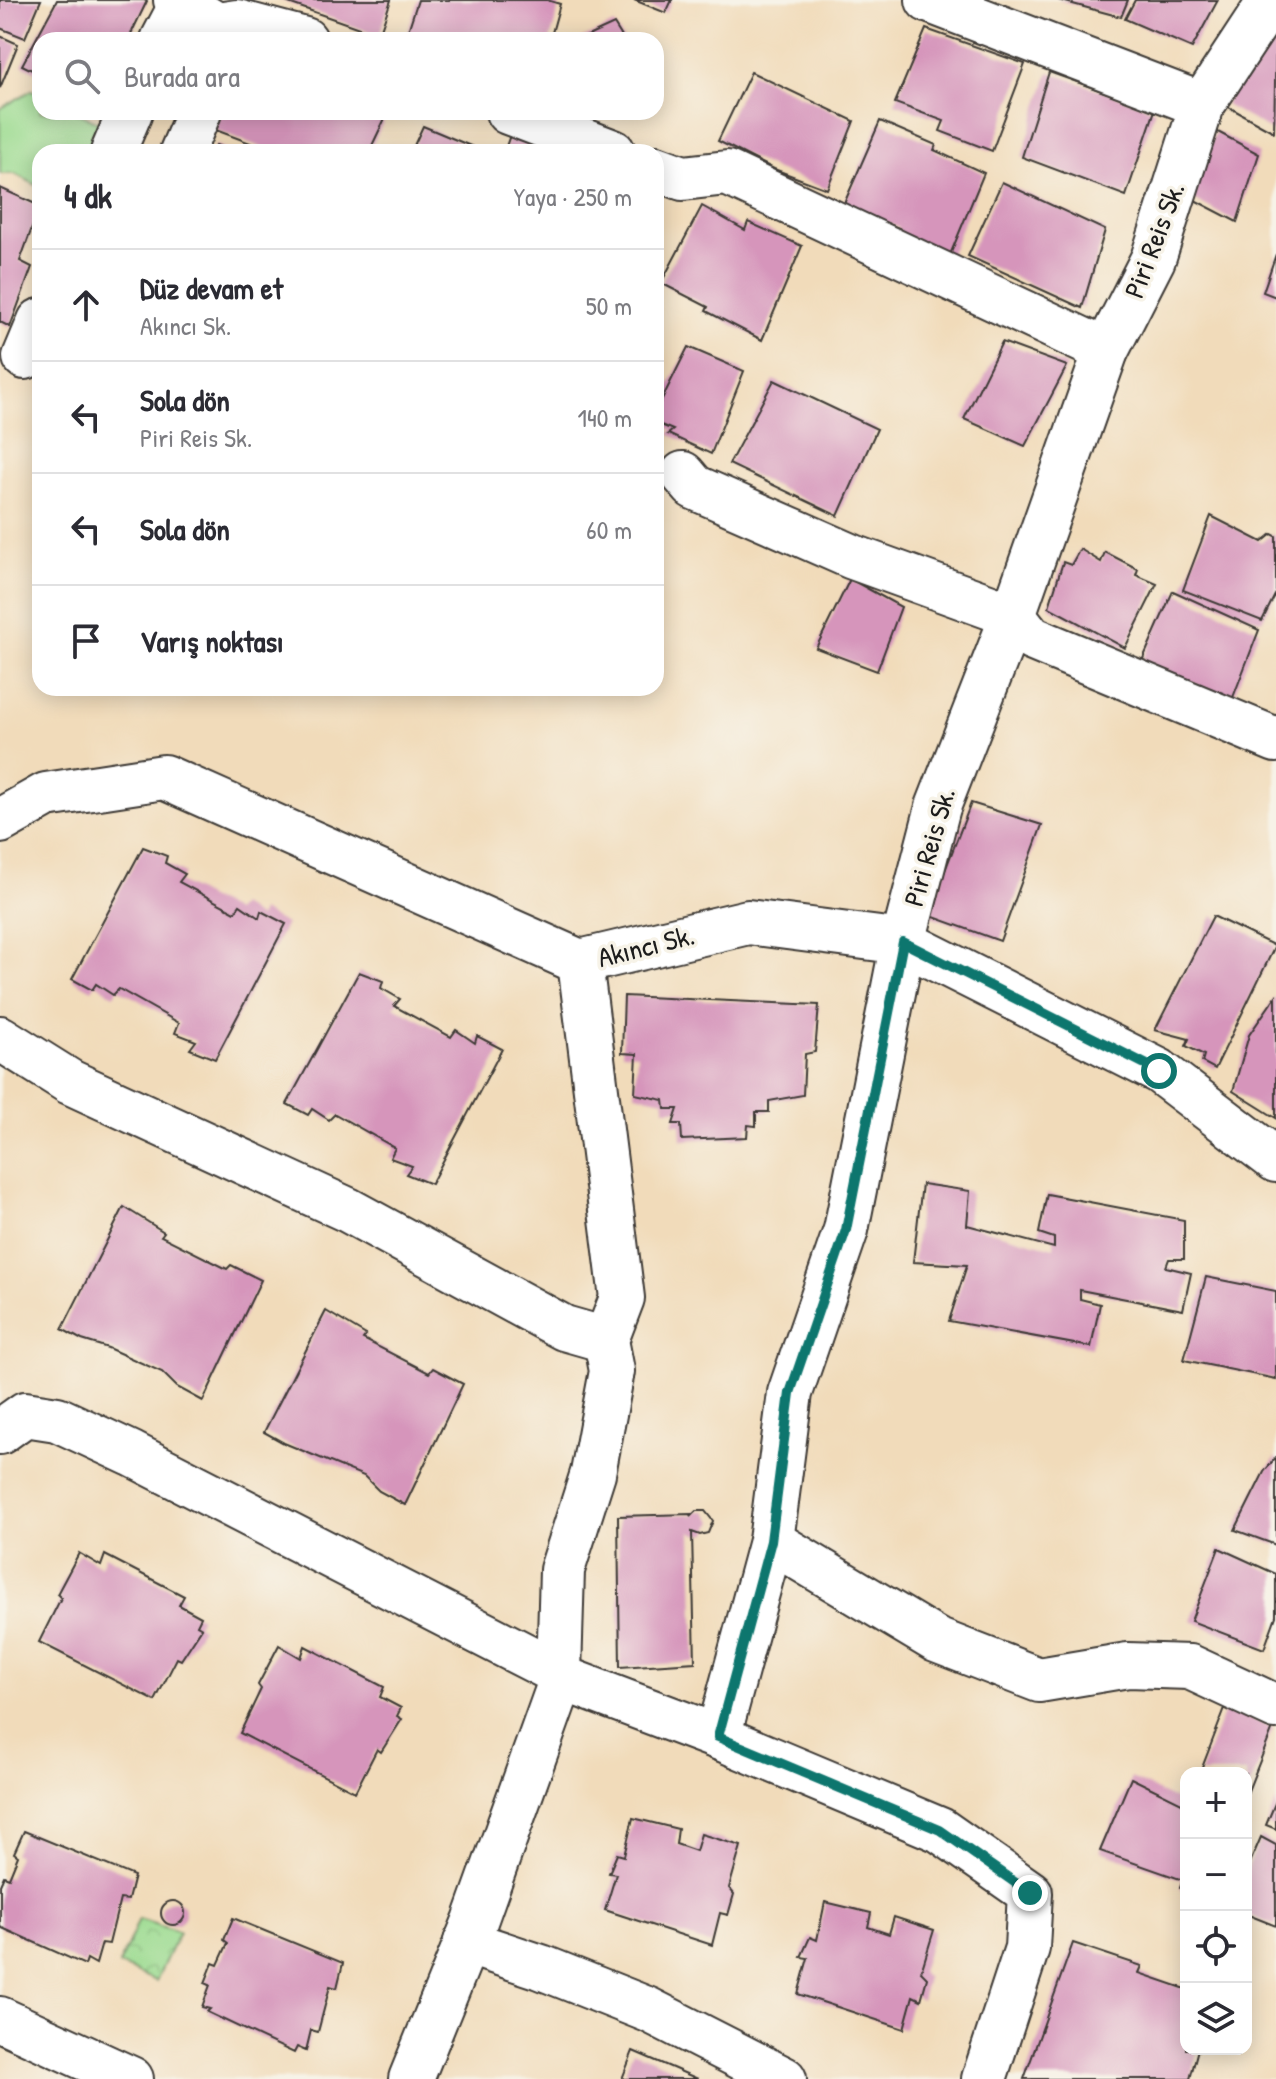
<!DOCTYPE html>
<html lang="tr">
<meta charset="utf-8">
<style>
:root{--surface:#fff;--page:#f7f7f7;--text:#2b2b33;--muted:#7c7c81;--line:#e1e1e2}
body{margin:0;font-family:"Patrick Hand",sans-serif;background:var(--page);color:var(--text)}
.controls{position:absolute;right:24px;bottom:24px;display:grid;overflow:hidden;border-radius:16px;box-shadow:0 4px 20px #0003}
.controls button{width:72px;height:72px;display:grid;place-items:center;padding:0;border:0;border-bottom:2px solid var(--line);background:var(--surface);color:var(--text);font:40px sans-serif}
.stop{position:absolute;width:24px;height:24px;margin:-18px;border:6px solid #0f766e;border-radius:50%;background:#fff}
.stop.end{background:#0f766e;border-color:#fff;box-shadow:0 2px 8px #0008}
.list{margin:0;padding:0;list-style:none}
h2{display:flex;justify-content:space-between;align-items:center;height:104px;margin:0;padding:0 32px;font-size:34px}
h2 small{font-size:26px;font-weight:400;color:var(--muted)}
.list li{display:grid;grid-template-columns:52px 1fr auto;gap:24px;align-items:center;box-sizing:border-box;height:112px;padding:0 32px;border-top:2px solid var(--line)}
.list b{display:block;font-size:30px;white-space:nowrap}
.list p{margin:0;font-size:26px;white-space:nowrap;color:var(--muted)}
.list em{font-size:26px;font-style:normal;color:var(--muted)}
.icon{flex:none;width:44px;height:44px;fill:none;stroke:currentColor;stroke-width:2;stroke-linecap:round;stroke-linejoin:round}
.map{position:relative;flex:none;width:1276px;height:2079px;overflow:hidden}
.search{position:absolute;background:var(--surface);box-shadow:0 4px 20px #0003;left:32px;top:32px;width:632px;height:88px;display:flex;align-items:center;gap:20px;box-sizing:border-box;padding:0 28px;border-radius:24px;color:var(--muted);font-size:30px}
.panel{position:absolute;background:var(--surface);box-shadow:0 4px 20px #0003;left:32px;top:144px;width:632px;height:552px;border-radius:24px}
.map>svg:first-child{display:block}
</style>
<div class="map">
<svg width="1276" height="2079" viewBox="0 0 1276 2079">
<defs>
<pattern id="park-crowns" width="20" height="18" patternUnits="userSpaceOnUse" patternTransform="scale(2)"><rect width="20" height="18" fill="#9cdb91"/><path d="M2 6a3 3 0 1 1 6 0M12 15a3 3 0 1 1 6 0" fill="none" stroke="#86bb7c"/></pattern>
</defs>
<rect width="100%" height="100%" fill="#f7f3e8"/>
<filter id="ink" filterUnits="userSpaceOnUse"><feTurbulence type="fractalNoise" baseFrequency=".0125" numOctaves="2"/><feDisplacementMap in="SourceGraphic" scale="16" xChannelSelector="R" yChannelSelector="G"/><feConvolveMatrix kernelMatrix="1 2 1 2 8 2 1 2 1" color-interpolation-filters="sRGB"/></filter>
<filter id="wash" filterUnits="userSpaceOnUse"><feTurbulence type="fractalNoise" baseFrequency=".006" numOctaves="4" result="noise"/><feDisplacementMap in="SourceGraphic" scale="32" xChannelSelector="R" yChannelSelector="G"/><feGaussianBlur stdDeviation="1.8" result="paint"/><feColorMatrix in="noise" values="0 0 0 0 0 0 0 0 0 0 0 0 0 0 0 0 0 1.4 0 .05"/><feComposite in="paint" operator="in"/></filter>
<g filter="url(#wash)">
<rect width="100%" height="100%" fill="#f1dbba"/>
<polygon fill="#9cdb91" stroke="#5c7c56" stroke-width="2" points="32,90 40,94 40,112 76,112 103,125 93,152 40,152 40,187 15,174 0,174 0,109"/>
<polygon fill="url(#park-crowns)" stroke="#5c7c56" stroke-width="2" points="139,1919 179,1932 156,1981 119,1965"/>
<g id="blocks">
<g fill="#d695bb">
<polygon points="0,0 41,0 25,38 0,28"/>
<polygon points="57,0 144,0 147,1 128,40 40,40 40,74 22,65"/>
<polygon points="280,0 391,0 379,35"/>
<polygon points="418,0 547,0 560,4 550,40 405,40"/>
<polygon points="634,0 672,0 666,13"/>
<polygon points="1058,0 1128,0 1121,17"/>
<polygon points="1135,0 1218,0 1192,48 1125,19"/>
<polygon points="614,24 624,40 579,40"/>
<polygon points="926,29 1025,64 992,151 940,131 944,121 895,103"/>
<polygon points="1262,29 1276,34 1274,132 1225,105"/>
<polygon points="0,36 18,44 0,88"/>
<polygon points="751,72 854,121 827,189 774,169 718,141"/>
<polygon points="1049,72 1155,110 1126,196 1022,157"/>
<polygon points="221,112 388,112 369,152 274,152 213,129"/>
<polygon points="880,121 936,145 934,150 984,173 950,255 897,233 899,228 843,206"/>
<polygon points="514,124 579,152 504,152"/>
<polygon points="423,126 485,152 411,152"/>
<polygon points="1216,131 1259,154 1237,222 1187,196"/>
<polygon points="216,145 234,152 213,152"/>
<polygon points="1002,182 1105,230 1082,308 968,256"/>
<polygon points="0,188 40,206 20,261 32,267 10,327 0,322"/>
<polygon points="702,206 745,230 748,222 802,246 762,340 706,311 708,307 661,283"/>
<polygon points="1276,254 1276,297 1263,292"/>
<polygon points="1002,342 1067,366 1025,446 964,419"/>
<polygon points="688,347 744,371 711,454 668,434 673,430 656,423 656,411"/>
<polygon points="774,380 877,429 838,516 729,464"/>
<polygon points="1211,516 1262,542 1272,534 1276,536 1276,593 1262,621 1183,590"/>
<polygon points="1080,549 1101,562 1105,552 1138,569 1136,575 1157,584 1125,648 1049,607 1063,562 1071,565"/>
<polygon points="850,579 901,607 877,671 816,648"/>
<polygon points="1173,591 1259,630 1232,700 1142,661"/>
<polygon points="971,803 1042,825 1000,941 928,915"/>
<polygon points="143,847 167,856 165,863 185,874 179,882 235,912 240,905 259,918 261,911 286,924 215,1059 190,1049 196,1041 175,1033 179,1023 119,989 113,995 96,984 92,990 72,979"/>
<polygon points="1213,916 1275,946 1215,1069 1202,1062 1204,1055 1186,1046 1189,1039 1155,1030"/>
<polygon points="359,972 383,981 381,988 400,999 394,1006 451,1037 456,1030 475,1043 477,1036 502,1049 431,1184 406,1174 412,1166 390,1158 395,1148 335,1114 329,1120 312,1109 308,1115 287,1104"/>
<polygon points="624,996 819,1005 815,1052 805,1054 803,1095 769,1101 769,1112 756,1112 756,1126 748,1125 747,1137 682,1140 681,1124 673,1124 678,1109 665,1109 664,1100 635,1094 637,1054 622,1053"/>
<polygon points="1276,996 1276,1118 1233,1091 1249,1035"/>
<polygon points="922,1184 970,1191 967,1225 1054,1248 1054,1238 1039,1233 1047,1194 1184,1220 1184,1259 1169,1259 1166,1267 1191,1273 1183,1310 1080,1290 1080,1299 1100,1304 1091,1347 949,1321 967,1265 913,1262"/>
<polygon points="124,1207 164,1232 161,1236 227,1269 231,1265 261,1280 203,1401 177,1387 162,1372 108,1348 82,1340 62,1329"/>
<polygon points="1206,1277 1276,1291 1276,1379 1184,1360"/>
<polygon points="326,1311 366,1335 363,1339 429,1373 433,1368 463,1384 405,1505 379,1491 364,1476 284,1443 264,1432"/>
<polygon points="1276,1457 1276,1545 1235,1530 1264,1472"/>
<polygon points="696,1511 705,1511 713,1521 708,1533 700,1535 692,1532 695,1662 620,1667 618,1516 691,1514 690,1517"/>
<polygon points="1219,1548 1276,1574 1276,1616 1264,1649 1191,1621"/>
<polygon points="79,1553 101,1566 105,1555 184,1596 179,1605 201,1617 197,1625 202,1628 181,1660 177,1658 155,1701 39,1642 61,1598 57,1594"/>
<polygon points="279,1645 301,1658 305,1646 384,1687 380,1697 401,1708 397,1716 402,1719 381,1752 377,1749 355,1792 240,1733 261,1689 258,1685"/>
<polygon points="1225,1708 1273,1728 1246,1796 1246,1773 1200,1773"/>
<polygon points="1131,1778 1186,1805 1186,1890 1180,1888 1183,1880 1100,1851"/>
<polygon points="1276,1801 1276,1829 1266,1825"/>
<polygon points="633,1818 678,1829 676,1844 696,1851 701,1834 741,1846 729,1888 734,1894 728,1915 720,1913 712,1945 605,1910 616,1874 609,1873 617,1854 624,1856"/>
<polygon points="24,1831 134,1876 128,1900 120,1899 109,1944 102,1943 96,1964 87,1959 85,1965 0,1927 0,1885 4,1876 9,1878 18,1856 14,1853"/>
<polygon points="1261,1837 1276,1845 1276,1926 1246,1914 1246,1872"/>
<circle cx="173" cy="1913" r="12"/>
<polygon points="825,1902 871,1913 868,1927 889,1934 894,1917 934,1930 921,1972 927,1978 921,2000 913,1996 904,2029 798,1994 808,1958 801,1957 810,1937 817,1940"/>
<polygon points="233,1918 343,1963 337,1988 330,1986 318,2032 311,2030 306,2051 297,2047 294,2053 207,2012 210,2009 202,2007 210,1985 205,1983 213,1963 218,1965 228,1943 224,1940"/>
<polygon points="1073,1943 1142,1966 1139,1973 1186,1989 1186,2049 1198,2049 1190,2079 1024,2079"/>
<polygon points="633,2051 698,2079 622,2079"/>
</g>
</g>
</g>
<g filter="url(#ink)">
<use href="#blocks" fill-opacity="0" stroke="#3c3934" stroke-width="2"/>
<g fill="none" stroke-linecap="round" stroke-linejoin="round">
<g stroke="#3c3934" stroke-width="48">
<g id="minor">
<polyline points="176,0 217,25 237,22 305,40"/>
<polyline points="928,0 1202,105"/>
<polyline points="163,40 184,0"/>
<polyline points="508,112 613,152"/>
<polyline points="113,152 130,112"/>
<polyline points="182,152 199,112"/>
<polyline points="656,168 683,178 727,173 1106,351"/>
<polyline points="25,357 40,321"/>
<polyline points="683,474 694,487 853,557 1013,615 1031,638 1276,740"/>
<polyline points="0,821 46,795 164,777 580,962 748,922 903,942 1159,1071 1276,1160"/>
<polyline points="0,1038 70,1082 348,1210 564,1328 606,1340"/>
<polyline points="0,1432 25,1414 57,1419 132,1454 559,1673"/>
<polyline points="771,1541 936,1640 1039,1680 1128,1665 1190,1667 1276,1707"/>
<polyline points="562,1678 718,1737 940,1830 1030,1893 1027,1948 984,2079"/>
<polyline points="718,1737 771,1541 790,1393 846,1230 903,942 938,807 1013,615 1106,351 1153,259 1202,105 1271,0"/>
<polyline points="466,1942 541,1967 649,2010 784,2079"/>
<polyline points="0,2019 131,2079"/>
<polyline points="411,2079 475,1921 562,1678 559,1673 562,1570 593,1473 612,1371 606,1340 622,1298 580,962"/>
</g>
</g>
<use href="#minor" stroke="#fff" stroke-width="44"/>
</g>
</g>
<g fill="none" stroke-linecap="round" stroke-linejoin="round" filter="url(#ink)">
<polyline stroke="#0f766e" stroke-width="10" points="1030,1893 940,1830 718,1737 771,1541 790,1393 846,1230 903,942 1159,1071"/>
</g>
<g text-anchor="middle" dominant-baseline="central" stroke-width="7" stroke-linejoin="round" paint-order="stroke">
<g font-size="28" fill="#1c1c1c" stroke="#f7f3e8">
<text transform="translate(1154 240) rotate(-69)">Piri Reis Sk.</text>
<text transform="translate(929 847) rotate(-74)">Piri Reis Sk.</text>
<text transform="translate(646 946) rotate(-14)">Akıncı Sk.</text>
</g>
</g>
</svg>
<div class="controls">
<button>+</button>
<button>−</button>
<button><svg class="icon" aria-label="locate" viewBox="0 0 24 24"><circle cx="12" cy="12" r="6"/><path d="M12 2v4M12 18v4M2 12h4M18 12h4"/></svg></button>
<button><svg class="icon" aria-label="layers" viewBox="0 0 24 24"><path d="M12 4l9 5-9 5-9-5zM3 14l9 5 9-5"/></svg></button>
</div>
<div class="stop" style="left:1159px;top:1071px"></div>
<div class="stop end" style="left:1030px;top:1893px"></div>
<div class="search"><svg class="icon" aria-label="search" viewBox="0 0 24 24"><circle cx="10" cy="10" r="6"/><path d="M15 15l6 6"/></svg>Burada ara</div>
<section class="panel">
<h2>4 dk<small>Yaya · 250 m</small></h2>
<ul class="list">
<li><svg class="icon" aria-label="ahead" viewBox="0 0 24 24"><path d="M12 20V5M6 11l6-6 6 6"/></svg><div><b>Düz devam et</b><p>Akıncı Sk.</p></div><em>50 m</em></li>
<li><svg class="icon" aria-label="left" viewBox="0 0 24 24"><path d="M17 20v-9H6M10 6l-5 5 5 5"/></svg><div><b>Sola dön</b><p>Piri Reis Sk.</p></div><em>140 m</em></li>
<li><svg class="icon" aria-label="left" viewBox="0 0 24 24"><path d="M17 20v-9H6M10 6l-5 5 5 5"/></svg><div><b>Sola dön</b></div><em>60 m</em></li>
<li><svg class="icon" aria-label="arrive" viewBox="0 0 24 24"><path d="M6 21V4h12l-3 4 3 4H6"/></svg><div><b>Varış noktası</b></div></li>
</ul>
</section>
</div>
